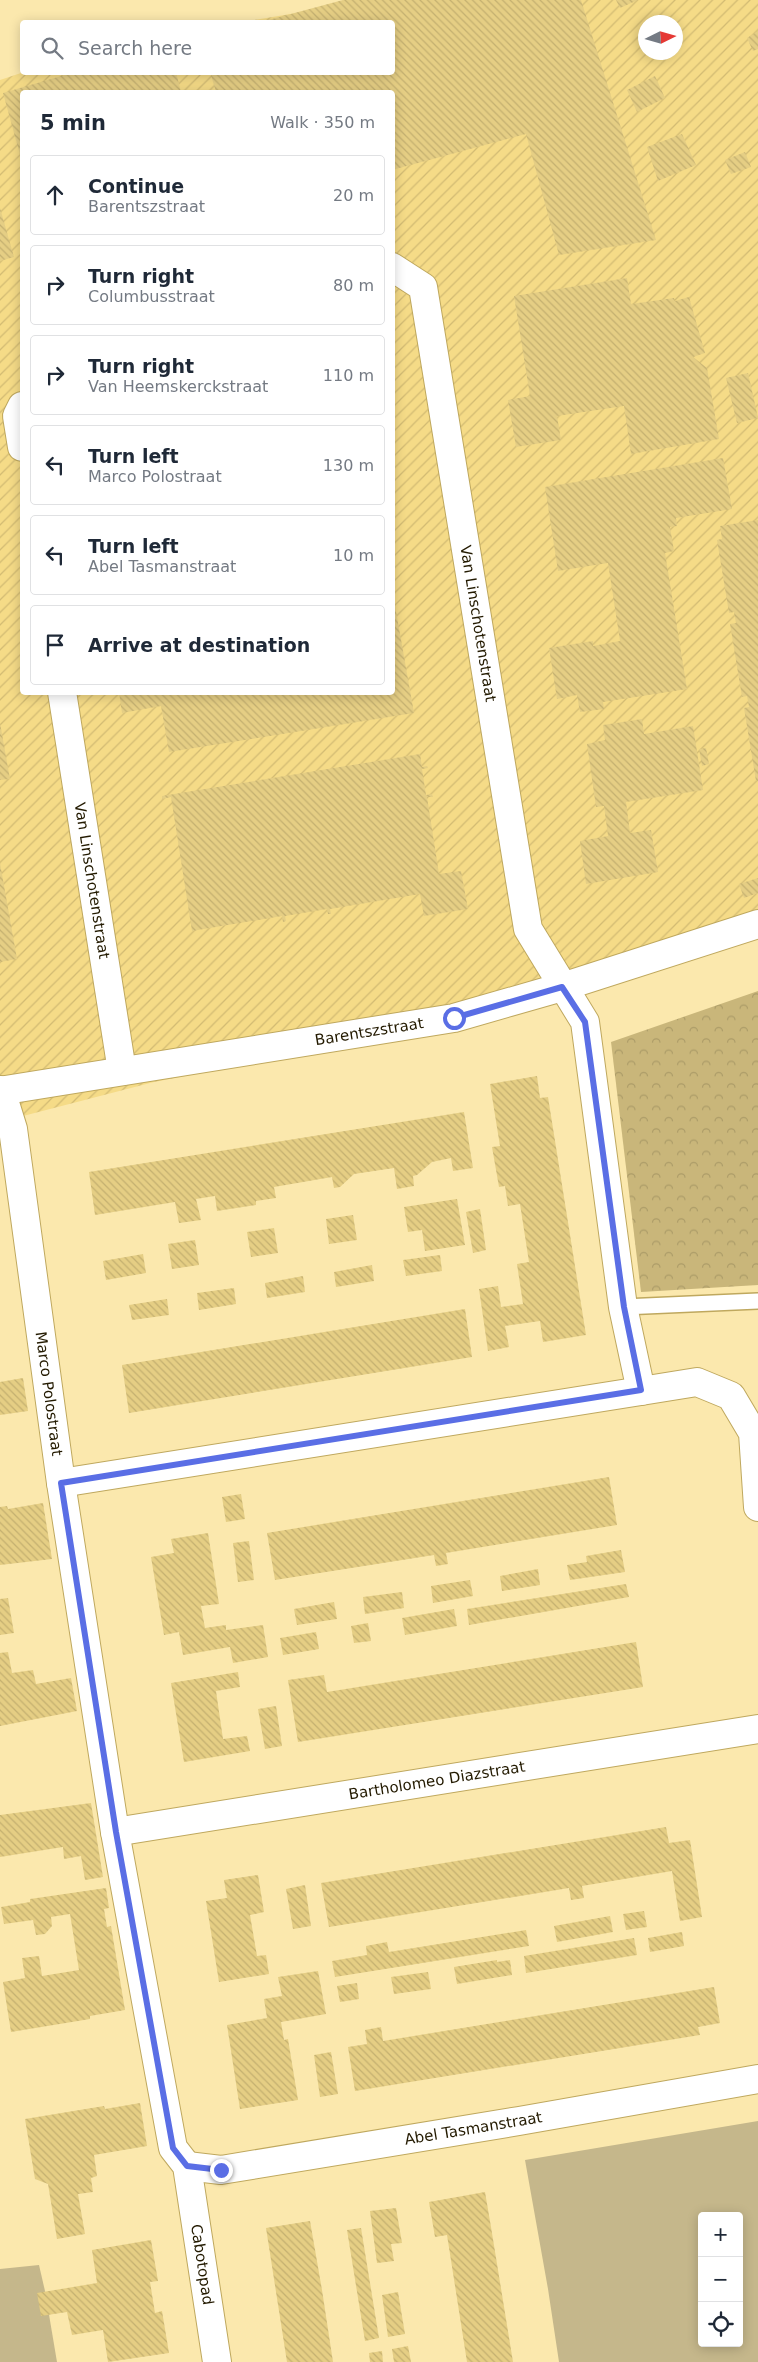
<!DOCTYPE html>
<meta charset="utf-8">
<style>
:root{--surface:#fff;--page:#f6f6f7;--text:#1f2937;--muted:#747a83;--line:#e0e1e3}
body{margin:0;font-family:"DejaVu Sans",sans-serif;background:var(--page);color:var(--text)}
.controls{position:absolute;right:15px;bottom:15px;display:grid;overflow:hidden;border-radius:5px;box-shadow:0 2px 12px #0003}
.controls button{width:45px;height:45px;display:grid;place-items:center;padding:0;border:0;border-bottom:1px solid var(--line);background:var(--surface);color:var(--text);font:25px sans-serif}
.compass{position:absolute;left:638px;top:15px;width:45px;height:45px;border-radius:50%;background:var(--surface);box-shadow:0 2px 12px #0003;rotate:85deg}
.stop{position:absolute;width:15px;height:15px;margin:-11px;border:4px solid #5a6ee5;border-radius:50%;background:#fff}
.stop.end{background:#5a6ee5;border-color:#fff;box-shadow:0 1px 5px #0008}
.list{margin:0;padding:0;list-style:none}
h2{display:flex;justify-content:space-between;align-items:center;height:65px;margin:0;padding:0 20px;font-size:21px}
h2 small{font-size:16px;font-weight:400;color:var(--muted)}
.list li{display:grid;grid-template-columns:32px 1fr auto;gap:15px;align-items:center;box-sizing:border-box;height:80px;margin:0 10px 10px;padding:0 10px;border:1px solid var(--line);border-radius:5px}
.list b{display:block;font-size:19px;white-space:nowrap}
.list p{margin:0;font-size:16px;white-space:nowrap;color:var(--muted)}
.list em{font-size:16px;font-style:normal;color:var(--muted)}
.icon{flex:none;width:28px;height:28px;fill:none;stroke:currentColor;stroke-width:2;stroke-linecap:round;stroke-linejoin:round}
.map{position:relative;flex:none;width:758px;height:2362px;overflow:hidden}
.search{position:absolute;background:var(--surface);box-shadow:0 2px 12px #0003;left:20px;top:20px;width:375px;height:55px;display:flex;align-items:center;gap:12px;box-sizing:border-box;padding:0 18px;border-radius:5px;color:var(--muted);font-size:19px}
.panel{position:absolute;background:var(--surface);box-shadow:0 2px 12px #0003;left:20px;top:90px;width:375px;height:605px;border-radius:5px}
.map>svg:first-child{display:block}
</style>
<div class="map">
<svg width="758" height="2362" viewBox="0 0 758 2362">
<defs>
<pattern id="industrial-furrows" width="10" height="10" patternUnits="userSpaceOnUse" patternTransform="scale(1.25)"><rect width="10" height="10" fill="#f5db87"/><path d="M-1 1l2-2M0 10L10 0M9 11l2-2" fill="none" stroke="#d2bb73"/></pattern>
<pattern id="forest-crowns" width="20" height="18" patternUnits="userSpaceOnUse" patternTransform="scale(1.25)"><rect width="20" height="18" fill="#c9b67a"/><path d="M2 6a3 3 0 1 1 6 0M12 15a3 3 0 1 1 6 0" fill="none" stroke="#ac9c68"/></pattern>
<pattern id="building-back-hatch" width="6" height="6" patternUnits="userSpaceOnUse" patternTransform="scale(1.25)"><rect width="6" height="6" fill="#e5ce84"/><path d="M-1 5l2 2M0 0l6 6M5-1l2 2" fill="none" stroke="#c4b070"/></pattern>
</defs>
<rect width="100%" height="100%" fill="#fbe8ad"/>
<path fill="url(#industrial-furrows)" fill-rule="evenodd" d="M377,0h381v926l-241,86 -363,70 -154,40v-1042l24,-8h368v-50h-150zM646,22h30v30h-30zM22,92h370v600h-370z"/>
<g fill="#c5b78b" fill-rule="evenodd">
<path d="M758,2121v241h-199l-11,-73 -23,-129zM702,2216h37v127h-37z"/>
<polygon points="39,2265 45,2291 57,2362 0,2362 0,2269"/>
</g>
<polygon fill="url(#forest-crowns)" points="758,991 758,1285 641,1292 611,1042"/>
<g fill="url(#building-back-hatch)">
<polygon points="343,0 581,0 656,240 559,255 526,134 392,170 392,92 216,92 210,72 392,72 392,22 261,22"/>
<polygon points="616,0 638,0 620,8"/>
<polygon points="758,31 758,49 753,51 747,38"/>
<polygon points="75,72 176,72 181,92 22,92 22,162 3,93"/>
<polygon points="655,76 665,98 637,112 627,90"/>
<polygon points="682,134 696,165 658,181 647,147"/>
<polygon points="745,152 751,167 731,174 725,160"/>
<polygon points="0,208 14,257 0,261"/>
<polygon points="627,278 631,304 674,298 675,301 689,297 705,353 693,357 707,368 719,439 631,454 624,406 557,416 561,440 516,447 508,400 530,396 514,296"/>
<polygon points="748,373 758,418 737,423 726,378"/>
<polygon points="723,458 732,509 676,518 677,526 670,527 674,551 665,553 687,689 603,702 604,709 580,712 577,695 557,699 549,648 593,641 593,646 620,641 608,563 558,571 545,487"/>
<polygon points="758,520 758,781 756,781 744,708 749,707 747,696 742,697 730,624 736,623 734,612 729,613 717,540 722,539 720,526"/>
<polygon points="392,589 414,713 169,752 161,706 122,713 119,692 392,692"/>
<polygon points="642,719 644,734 693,726 703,790 626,802 630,833 651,830 658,872 586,884 580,841 608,836 604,806 596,807 587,744 605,740 603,725"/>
<polygon points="0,723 10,779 0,780"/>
<polygon points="706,748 709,764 702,766 699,749"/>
<polygon points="420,754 422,767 427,766 428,768 422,769 426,795 432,794 433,797 427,797 439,874 461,871 468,909 424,916 420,894 330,909 331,914 328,914 327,909 285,916 286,921 283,922 282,916 192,931 171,797 162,799 162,796"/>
<polygon points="0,863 17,959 0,962"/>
<polygon points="758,878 758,893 744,898 739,884"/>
<polygon points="537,1076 540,1098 548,1097 586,1335 543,1342 540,1321 505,1326 509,1347 488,1351 479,1289 498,1286 501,1307 523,1304 517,1264 529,1262 520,1204 508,1206 505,1186 499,1187 492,1147 500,1146 490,1084"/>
<polygon points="464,1112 473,1168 453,1171 451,1158 432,1162 417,1175 413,1176 414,1186 397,1189 394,1168 354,1174 340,1187 334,1188 332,1177 274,1187 276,1198 256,1201 256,1205 217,1211 215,1196 196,1199 201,1220 179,1223 175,1202 95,1215 89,1172"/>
<polygon points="457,1199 465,1245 425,1251 422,1230 408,1232 404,1207"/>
<polygon points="480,1209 486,1250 473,1253 466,1212"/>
<polygon points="353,1215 357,1240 329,1244 326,1219"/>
<polygon points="274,1228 278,1253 251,1257 247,1232"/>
<polygon points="195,1240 199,1265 172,1269 168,1244"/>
<polygon points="143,1254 146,1273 106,1280 103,1261"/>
<polygon points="440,1255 442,1271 406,1276 403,1260"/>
<polygon points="372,1265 374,1281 336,1287 334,1272"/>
<polygon points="303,1276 305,1292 267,1298 265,1283"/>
<polygon points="234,1288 236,1304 199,1310 197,1293"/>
<polygon points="167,1299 169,1315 132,1320 129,1305"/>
<polygon points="465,1309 472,1357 129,1413 122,1365"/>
<polygon points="23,1378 28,1411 0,1415 0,1382"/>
<polygon points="609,1477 617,1525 446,1553 448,1564 436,1566 434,1555 275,1580 267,1533"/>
<polygon points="241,1494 245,1519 226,1522 222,1497"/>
<polygon points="43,1503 52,1559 0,1565 0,1507 7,1506 8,1509"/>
<polygon points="208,1533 219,1604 201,1606 205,1628 226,1625 226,1630 263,1625 268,1657 233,1663 230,1647 183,1655 179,1632 164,1635 151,1557 174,1553 171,1539"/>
<polygon points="249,1541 254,1580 238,1582 233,1543"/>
<polygon points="621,1550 625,1572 570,1580 567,1565 587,1562 586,1556"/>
<polygon points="538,1569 540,1585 502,1591 500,1576"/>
<polygon points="470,1580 473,1596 433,1603 431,1586"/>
<polygon points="626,1584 629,1597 469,1625 467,1609"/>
<polygon points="402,1592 404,1608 365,1614 363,1597"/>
<polygon points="8,1598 14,1633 0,1635 0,1599"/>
<polygon points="334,1602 337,1619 297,1625 294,1609"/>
<polygon points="454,1609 457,1626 405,1635 402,1618"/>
<polygon points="368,1623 371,1641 354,1643 351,1626"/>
<polygon points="316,1632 319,1649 283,1655 280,1638"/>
<polygon points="636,1642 643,1687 298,1742 288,1680 324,1675 327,1692"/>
<polygon points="8,1652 12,1673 33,1670 36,1684 71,1678 77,1711 0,1726 0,1653"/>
<polygon points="238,1672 240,1687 216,1691 223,1739 247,1736 250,1751 184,1762 171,1683"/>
<polygon points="276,1706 282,1746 265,1749 258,1709"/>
<polygon points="91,1803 103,1877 85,1880 81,1856 64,1859 63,1847 0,1857 0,1815"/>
<polygon points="666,1827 669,1843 690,1840 702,1917 680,1921 672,1871 582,1886 584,1898 571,1900 569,1888 329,1927 321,1883"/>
<polygon points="258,1875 264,1912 250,1915 257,1956 266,1955 269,1974 219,1982 206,1901 227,1898 224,1880"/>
<polygon points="305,1885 311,1926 293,1929 286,1889"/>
<polygon points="106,1888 109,1908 104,1909 107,1927 111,1926 125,2010 90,2016 90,2019 11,2032 3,1982 25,1978 22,1958 39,1956 42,1976 79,1970 70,1914 51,1917 52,1926 45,1934 36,1935 33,1920 4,1924 1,1907 30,1902 30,1899"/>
<polygon points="644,1911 647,1927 626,1930 623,1914"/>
<polygon points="610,1916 613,1932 557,1942 554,1926"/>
<polygon points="526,1930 529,1946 335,1977 332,1961 367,1955 366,1946 387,1942 389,1952"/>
<polygon points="682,1932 684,1946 650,1952 648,1938"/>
<polygon points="634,1938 637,1955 526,1973 524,1956"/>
<polygon points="497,1960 497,1962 510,1960 512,1975 457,1984 454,1967"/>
<polygon points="318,1971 326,2014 281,2022 284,2040 288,2039 298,2100 240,2109 227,2025 267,2018 264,1999 282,1996 278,1977"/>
<polygon points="428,1972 431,1989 394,1994 391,1977"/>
<polygon points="357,1983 359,1999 340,2002 337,1986"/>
<polygon points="714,1987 720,2023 698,2027 700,2035 355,2091 348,2047 367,2044 365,2030 381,2027 383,2041"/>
<polygon points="331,2052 338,2094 320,2097 314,2055"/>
<polygon points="140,2103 147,2146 94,2155 97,2176 91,2178 93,2192 78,2194 85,2234 57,2239 48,2184 35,2179 25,2119 104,2106 105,2109"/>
<polygon points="485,2192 491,2227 513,2362 467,2362 447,2235 435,2237 429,2202"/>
<polygon points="396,2208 402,2243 391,2244 394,2261 377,2263 370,2211"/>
<polygon points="310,2221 322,2290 333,2362 287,2362 266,2228"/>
<polygon points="361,2228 379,2338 365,2341 347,2230"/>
<polygon points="151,2240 158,2281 150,2282 155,2313 162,2311 169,2353 108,2362 103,2330 72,2335 67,2312 41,2316 37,2293 97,2283 92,2250"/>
<polygon points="398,2292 405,2334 388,2337 382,2295"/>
<polygon points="408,2346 411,2362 394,2362 392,2349"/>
<polygon points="382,2351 383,2362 370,2362 369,2353"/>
</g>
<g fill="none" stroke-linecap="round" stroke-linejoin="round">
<g stroke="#bfa85e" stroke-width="18">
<polyline id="lane" points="623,1307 758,1301"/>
</g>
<g stroke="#bfa85e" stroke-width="30">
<g id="street">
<path id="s1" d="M392,267l31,20 105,642 57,93 38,285 18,84 56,-9 34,14 22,37 5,74"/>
<polyline points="22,406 17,416 22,447"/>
<path id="s2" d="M62,692l60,379"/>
<path id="s3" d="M1,1090l12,39 48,354 54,349 58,316 14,18 30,196"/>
<path id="s4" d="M0,1091l454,-73 108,-31 196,-63"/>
<polyline points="61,1483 641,1391"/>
<path id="s5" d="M115,1832l643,-103"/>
<path id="s6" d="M187,2166l34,4 298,-49 239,-42"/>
</g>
</g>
<use href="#lane" stroke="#fff" stroke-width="15"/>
<use href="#street" stroke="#fff" stroke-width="28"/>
</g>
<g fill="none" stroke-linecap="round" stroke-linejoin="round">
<polyline stroke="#5a6ee5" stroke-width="6" points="221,2170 187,2166 173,2148 116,1832 61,1483 641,1390 624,1307 585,1022 562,987 454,1018"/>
</g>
<g text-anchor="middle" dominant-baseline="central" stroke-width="4.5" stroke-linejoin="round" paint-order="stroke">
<g font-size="15" fill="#231a00" stroke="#fbe8ad">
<text stroke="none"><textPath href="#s1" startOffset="378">Van Linschotenstraat</textPath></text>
<text stroke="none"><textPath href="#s2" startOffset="191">Van Linschotenstraat</textPath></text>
<text stroke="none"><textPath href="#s4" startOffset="374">Barentszstraat</textPath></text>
<text stroke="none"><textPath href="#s3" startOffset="308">Marco Polostraat</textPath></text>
<text stroke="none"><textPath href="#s5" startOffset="326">Bartholomeo Diazstraat</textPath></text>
<text stroke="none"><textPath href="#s6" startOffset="290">Abel Tasmanstraat</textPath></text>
<text stroke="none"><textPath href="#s3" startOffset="1195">Cabotopad</textPath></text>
</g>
</g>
</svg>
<div class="controls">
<button>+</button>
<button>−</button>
<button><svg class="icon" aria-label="locate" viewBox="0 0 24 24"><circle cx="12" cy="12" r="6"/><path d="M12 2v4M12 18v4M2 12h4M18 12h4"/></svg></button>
</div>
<svg class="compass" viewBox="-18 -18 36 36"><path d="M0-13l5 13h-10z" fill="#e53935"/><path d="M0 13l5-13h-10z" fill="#747a83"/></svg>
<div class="stop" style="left:454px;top:1018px"></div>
<div class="stop end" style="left:221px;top:2170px"></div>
<div class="search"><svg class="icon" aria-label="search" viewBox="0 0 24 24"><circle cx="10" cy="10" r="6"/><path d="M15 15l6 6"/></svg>Search here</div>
<section class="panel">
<h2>5 min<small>Walk · 350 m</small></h2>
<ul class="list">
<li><svg class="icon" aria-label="ahead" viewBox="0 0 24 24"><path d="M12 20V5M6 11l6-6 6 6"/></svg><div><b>Continue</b><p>Barentszstraat</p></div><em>20 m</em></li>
<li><svg class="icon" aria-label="right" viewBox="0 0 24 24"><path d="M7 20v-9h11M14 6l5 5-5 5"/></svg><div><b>Turn right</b><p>Columbusstraat</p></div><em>80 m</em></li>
<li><svg class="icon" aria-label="right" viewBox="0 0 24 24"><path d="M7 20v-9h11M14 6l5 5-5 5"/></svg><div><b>Turn right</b><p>Van Heemskerckstraat</p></div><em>110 m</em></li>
<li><svg class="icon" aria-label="left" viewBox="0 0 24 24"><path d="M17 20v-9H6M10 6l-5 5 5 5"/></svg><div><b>Turn left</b><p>Marco Polostraat</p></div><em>130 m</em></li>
<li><svg class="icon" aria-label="left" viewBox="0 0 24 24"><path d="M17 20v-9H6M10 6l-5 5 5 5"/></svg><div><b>Turn left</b><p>Abel Tasmanstraat</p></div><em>10 m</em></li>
<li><svg class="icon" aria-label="arrive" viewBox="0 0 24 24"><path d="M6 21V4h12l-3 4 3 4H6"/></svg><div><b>Arrive at destination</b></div></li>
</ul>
</section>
</div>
